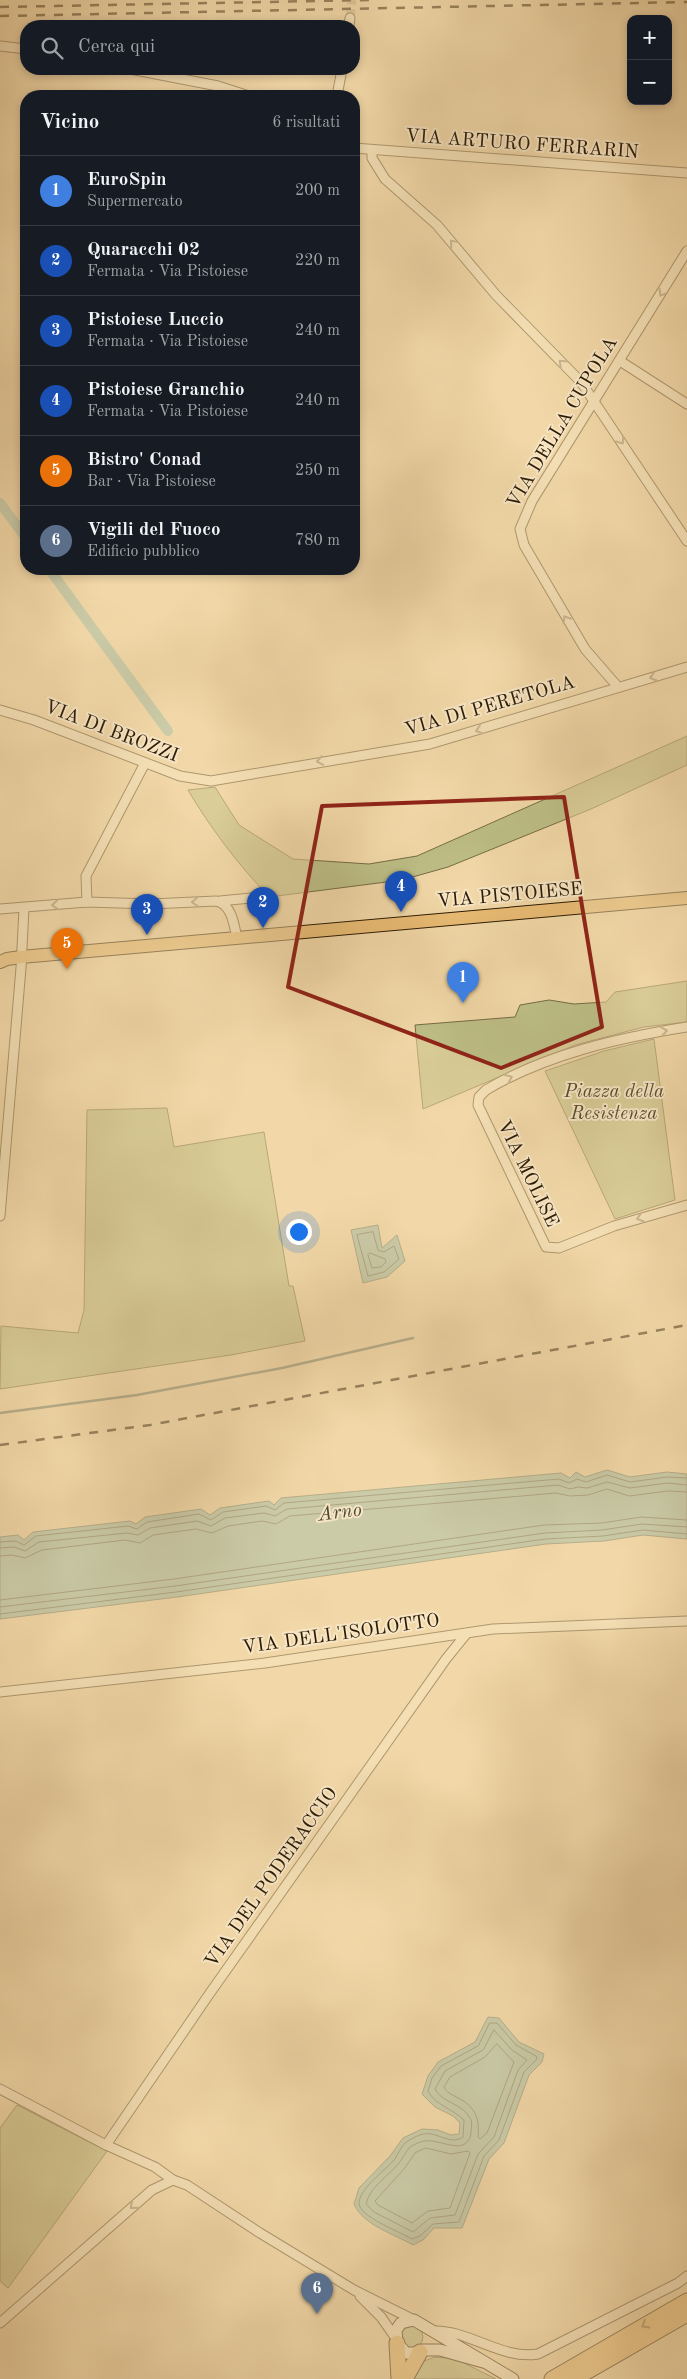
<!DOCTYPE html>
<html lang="it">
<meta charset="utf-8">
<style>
:root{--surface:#171b24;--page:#242831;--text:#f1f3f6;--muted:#9ea1a6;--line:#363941;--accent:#ea580c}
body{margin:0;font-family:"Old Standard TT",serif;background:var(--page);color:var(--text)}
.controls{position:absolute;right:15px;top:15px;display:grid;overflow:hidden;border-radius:10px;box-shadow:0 2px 8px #0003}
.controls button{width:45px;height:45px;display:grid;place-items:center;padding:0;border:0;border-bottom:1px solid var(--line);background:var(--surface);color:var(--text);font:25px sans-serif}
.you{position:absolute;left:298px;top:1231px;width:18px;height:18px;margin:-12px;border:4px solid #fff;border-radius:50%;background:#1a73e8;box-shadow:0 0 0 8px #1a73e833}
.badge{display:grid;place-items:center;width:32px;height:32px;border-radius:50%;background:var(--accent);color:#fff;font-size:16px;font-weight:700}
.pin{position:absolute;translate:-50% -41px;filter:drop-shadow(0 1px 2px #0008)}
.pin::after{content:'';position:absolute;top:26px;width:18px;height:15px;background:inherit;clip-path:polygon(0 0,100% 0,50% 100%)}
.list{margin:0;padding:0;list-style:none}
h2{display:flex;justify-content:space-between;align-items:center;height:65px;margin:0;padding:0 20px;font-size:21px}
h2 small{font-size:16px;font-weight:400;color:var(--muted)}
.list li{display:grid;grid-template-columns:32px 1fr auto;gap:15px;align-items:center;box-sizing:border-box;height:70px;padding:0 20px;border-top:1px solid var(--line)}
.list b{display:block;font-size:19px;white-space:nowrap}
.list p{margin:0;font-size:16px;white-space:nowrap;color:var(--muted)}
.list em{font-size:16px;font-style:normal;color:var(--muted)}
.icon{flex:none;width:28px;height:28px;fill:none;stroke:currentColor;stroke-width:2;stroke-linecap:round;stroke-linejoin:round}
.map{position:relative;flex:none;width:687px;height:2379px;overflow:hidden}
.search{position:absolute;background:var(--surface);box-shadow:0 2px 8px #0003;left:20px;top:20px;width:340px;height:55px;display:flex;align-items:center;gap:12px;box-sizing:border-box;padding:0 18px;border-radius:20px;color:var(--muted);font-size:19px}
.panel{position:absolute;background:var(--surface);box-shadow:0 2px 8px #0003;left:20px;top:90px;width:340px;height:485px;border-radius:20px}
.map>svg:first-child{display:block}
</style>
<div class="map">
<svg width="687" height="2379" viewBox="0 0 687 2379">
<rect width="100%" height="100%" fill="#f2d8a8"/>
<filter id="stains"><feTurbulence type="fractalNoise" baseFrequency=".004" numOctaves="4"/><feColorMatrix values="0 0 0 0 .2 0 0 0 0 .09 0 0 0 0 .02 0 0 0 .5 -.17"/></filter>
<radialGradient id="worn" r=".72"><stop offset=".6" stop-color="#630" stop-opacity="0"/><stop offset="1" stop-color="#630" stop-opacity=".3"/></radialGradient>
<g fill="#bdbe86" stroke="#746c44">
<path d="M687,736v29l-96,44 -143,58 -46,13 -133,17c-31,-33 -58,-68 -81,-107l27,-3 24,38 54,34 76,5 48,-8z"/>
<polygon points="687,981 687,1022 644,1027 575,1045 423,1109 415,1025 515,1017 520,1005 549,1000 574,1004 606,1002 615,992"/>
<polygon points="654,1039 675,1200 615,1219 545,1071 604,1051"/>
<polygon points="167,1108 174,1147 264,1132 289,1286 293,1286 305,1341 231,1355 0,1389 1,1326 78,1333 84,1310 87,1110"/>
<polygon points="17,2105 107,2151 8,2288 0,2281 0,2128"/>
<circle cx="412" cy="2337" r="11"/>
<polygon points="435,2357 456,2359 496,2379 408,2379 419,2363"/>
</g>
<g fill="#9bbaa9" stroke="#6f7a67">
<polygon points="378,1225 382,1248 397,1235 405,1261 387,1277 363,1283 351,1230"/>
<polygon points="607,1470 630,1477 667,1472 687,1474 687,1539 643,1535 604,1541 546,1544 177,1597 0,1619 0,1537 18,1535 24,1540 33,1532 130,1521 136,1524 145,1517 201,1509 210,1515 220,1508 269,1501 274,1505 281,1498 561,1473 570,1478 576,1472 585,1477"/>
<path d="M488,2017l11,1 20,24 25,12 -2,8 -13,13 -25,68 -15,16 -27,69h-28l-11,12 -10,5c-19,-11 -50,-20 -59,-41l5,-16 31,-32 13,-18 19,-9 16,1 13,5 8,-1 1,-11 -7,-7 -18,-9 -13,-13 6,-18 10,-14 37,-20z"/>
</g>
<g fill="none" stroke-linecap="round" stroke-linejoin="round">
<g stroke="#646a56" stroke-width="1">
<polygon points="373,1232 378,1250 384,1252 394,1246 399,1259 384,1272 368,1276 357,1235"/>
<polygon points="370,1253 385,1259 386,1262 381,1267 372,1268 368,1255"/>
<polyline points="0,1542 16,1541 24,1545 36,1536 128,1526 137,1529 147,1522 199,1514 211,1520 223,1512 266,1506 275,1510 284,1503 559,1479 569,1483 577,1479 586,1482 607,1475 630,1482 667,1477 687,1478"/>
<polyline points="0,1548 14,1547 25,1551 39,1542 127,1533 138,1535 150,1528 197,1521 211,1526 225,1518 264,1513 275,1516 287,1509 558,1485 570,1489 578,1487 587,1488 607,1482 630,1488 667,1483 687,1485"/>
<polyline points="0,1556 12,1555 25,1558 42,1550 125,1540 140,1543 153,1535 196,1529 212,1533 228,1526 262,1521 276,1524 290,1516 556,1493 570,1496 588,1495 607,1489 629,1496 668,1491 687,1492"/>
<polyline points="0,1600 174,1579 544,1525 602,1523 641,1517 687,1520"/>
<polyline points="0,1607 175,1586 545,1533 602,1530 642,1524 687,1527"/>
<polyline points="0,1614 176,1592 545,1539 603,1536 643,1530 687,1534"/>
<path d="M490,2023h7l19,22 20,11 1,3 -13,13 -25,68 -15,16 -25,66 -26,2 -13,12 -8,3c-12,-7 -46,-20 -52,-32 -7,-14 27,-38 35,-48 3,-5 6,-12 10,-16 4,-3 13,-8 18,-9 14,-3 27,12 40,3l1,-17c-11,-11 -29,-15 -36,-29l4,-13 9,-12 37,-20z"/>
<path d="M494,2030l18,20 15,10 -9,10 -24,67 -16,17 -23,61 -25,3 -17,14 -39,-20 -8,-8c4,-18 22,-27 33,-41 4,-5 7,-12 11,-16 3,-2 11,-6 15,-6 14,-3 42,17 46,-8 0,-5 2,-11 -1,-15 -8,-15 -28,-15 -35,-29l10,-18 38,-21z"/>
<path d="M497,2044l17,18 -27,71 -7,6 -2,-2c2,-20 -4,-32 -22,-40 -5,-3 -10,-5 -12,-10l6,-10 35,-20z"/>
<polygon points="426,2148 451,2154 468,2151 470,2153 450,2208 428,2211 412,2223 378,2205 375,2201 404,2169 415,2153"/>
</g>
<polyline stroke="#6f7a67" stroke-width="2.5" points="0,1413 137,1395 282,1368 413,1338"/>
<g stroke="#9bbaa9" stroke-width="10">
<polyline points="0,503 26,538"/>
<polyline points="49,569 168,731"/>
</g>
<polyline stroke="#cab287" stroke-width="9" stroke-dasharray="9 4.5" stroke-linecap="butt" points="350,18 352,0"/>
<g stroke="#5e4a2c" stroke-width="11">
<g id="street">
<polyline points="349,26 350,18"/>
<polyline points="0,46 26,49"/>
<polyline points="130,69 218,86 249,96"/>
<polyline points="337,96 342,69"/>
<polyline points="354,148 687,173"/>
<polyline points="372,150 372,158 385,179 437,225 496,295 581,382 687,541"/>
<polyline points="620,361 687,404"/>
<polyline points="618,687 585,649 524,545 520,529 532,501 687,251"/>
<polyline points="0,710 34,720 180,776 211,781 430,744 687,667"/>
<polyline points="220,901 262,897"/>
<polyline points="87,902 86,876 145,763"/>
<path d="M0,909l87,-7 64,2 65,-3c16,3 18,24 21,37"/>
<path d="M687,1027c-69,11 -140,27 -201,63l-7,7 -1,8 68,142 13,1 55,-22 73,-21"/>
<polyline points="0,1216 21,968 24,908"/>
<polyline points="0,1692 265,1663 493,1629 687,1621"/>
<polyline points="0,2089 106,2145 155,2167 173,2180 187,2185 260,2233 354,2290 414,2320"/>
<polyline points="106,2145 210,1993 446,1659 467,1633"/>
<polyline points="360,2296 381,2317 395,2337"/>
<polyline points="0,2323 152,2190 173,2180"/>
<path d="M434,2331c35,-1 68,29 104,23l140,-71 9,-7"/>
</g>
</g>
<g stroke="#2c1b03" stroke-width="13">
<polyline id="secondary" points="483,2362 440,2350 423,2350 414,2353 406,2353 397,2343 396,2330 401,2323 414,2320 513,2379"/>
</g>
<g stroke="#2c1b03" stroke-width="14">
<polyline id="primary" points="0,962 7,959 21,957 687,898"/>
</g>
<g stroke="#2c1b03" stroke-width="17">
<g id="highway">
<polyline points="397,2343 399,2379"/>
<polyline points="405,2379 420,2352"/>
<polyline points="552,2379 687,2301"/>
<polyline points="574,2379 687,2314"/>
</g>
</g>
<use href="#street" stroke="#f7e6c6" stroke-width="9"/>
<use href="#secondary" stroke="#f7e6c6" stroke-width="11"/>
<use href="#primary" stroke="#e9bc74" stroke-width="12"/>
<use href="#highway" stroke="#e9bc74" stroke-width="15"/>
<g stroke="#2c1b03" stroke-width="2.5" stroke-dasharray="9 9" stroke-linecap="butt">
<polyline points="0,7 369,0"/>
<polyline points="0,16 687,2"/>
<polyline points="0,1445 150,1425 687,1325"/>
</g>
</g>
<defs><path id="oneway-chevron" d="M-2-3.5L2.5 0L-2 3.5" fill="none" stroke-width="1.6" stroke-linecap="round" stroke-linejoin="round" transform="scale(1.25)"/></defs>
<g stroke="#9c8b6e">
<use href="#oneway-chevron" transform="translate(453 243) rotate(-130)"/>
<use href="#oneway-chevron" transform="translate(662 293) rotate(121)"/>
<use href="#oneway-chevron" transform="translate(562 363) rotate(-136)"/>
<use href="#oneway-chevron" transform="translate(621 441) rotate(55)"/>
<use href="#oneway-chevron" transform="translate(566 619) rotate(-122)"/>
<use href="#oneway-chevron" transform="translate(653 677) rotate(164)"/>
<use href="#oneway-chevron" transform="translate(479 730) rotate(162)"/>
<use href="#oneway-chevron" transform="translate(320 761) rotate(170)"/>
<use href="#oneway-chevron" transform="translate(195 902) rotate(176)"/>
<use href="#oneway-chevron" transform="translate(55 905) rotate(175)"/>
<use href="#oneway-chevron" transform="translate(664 1031) rotate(-9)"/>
<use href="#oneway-chevron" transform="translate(509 1078) rotate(-24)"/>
<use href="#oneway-chevron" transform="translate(640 1218) rotate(163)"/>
<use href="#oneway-chevron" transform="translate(133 2206) rotate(139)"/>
</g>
<use stroke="#8a6c3c" href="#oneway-chevron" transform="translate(645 2325) rotate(150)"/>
<path d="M0 0H687V2379H0ZM564,797l38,230 -101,41 -213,-81 34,-181z" fill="#f2d8a8" fill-opacity=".55" fill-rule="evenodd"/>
<path fill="none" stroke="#8f2418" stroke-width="4" stroke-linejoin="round" d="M564,797l38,230 -101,41 -213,-81 34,-181z"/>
<g text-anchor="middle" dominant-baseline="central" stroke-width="4" stroke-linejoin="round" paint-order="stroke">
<g font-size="19" fill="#2c1b03" stroke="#f7e6c6">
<text transform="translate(522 145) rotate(4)">VIA ARTURO FERRARIN</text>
<text transform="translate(563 423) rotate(-59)">VIA DELLA CUPOLA</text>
<text transform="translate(490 707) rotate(-16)">VIA DI PERETOLA</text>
<text transform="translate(111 732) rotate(21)">VIA DI BROZZI</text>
<text transform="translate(510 896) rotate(-5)">VIA PISTOIESE</text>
<text transform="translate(527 1174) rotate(64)">VIA MOLISE</text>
<text transform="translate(341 1635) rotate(-8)">VIA DELL'ISOLOTTO</text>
<text transform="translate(272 1878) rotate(-55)">VIA DEL PODERACCIO</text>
</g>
<g font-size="19" font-style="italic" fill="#584c2a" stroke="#f7e6c6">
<text x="614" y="1092">Piazza della<tspan x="614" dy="22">Resistenza</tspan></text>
</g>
<g font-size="20" font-style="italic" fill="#4d4b35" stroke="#f7e6c6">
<text transform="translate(340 1513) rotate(-7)">Arno</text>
</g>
</g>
<rect width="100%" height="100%" filter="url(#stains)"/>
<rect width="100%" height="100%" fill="url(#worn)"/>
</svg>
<div class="controls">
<button>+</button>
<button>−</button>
</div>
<div class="you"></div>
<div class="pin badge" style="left:463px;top:1003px;background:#3f7fe0">1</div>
<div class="pin badge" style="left:263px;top:928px;background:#1a4fb4">2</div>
<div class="pin badge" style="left:147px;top:935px;background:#1a4fb4">3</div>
<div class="pin badge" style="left:401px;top:912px;background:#1a4fb4">4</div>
<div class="pin badge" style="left:67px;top:969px;background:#e8710a">5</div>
<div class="pin badge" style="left:317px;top:2314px;background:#5c6f8a">6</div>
<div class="search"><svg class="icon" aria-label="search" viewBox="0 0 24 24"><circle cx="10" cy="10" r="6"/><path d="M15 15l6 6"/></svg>Cerca qui</div>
<section class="panel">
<h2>Vicino<small>6 risultati</small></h2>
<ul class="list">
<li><span class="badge" style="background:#3f7fe0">1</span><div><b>EuroSpin</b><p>Supermercato</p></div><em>200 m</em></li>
<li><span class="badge" style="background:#1a4fb4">2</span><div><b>Quaracchi 02</b><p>Fermata · Via Pistoiese</p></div><em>220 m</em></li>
<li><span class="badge" style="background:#1a4fb4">3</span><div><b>Pistoiese Luccio</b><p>Fermata · Via Pistoiese</p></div><em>240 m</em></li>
<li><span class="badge" style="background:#1a4fb4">4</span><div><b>Pistoiese Granchio</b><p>Fermata · Via Pistoiese</p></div><em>240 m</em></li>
<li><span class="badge" style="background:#e8710a">5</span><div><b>Bistro' Conad</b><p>Bar · Via Pistoiese</p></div><em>250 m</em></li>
<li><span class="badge" style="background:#5c6f8a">6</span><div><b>Vigili del Fuoco</b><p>Edificio pubblico</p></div><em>780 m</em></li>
</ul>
</section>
</div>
